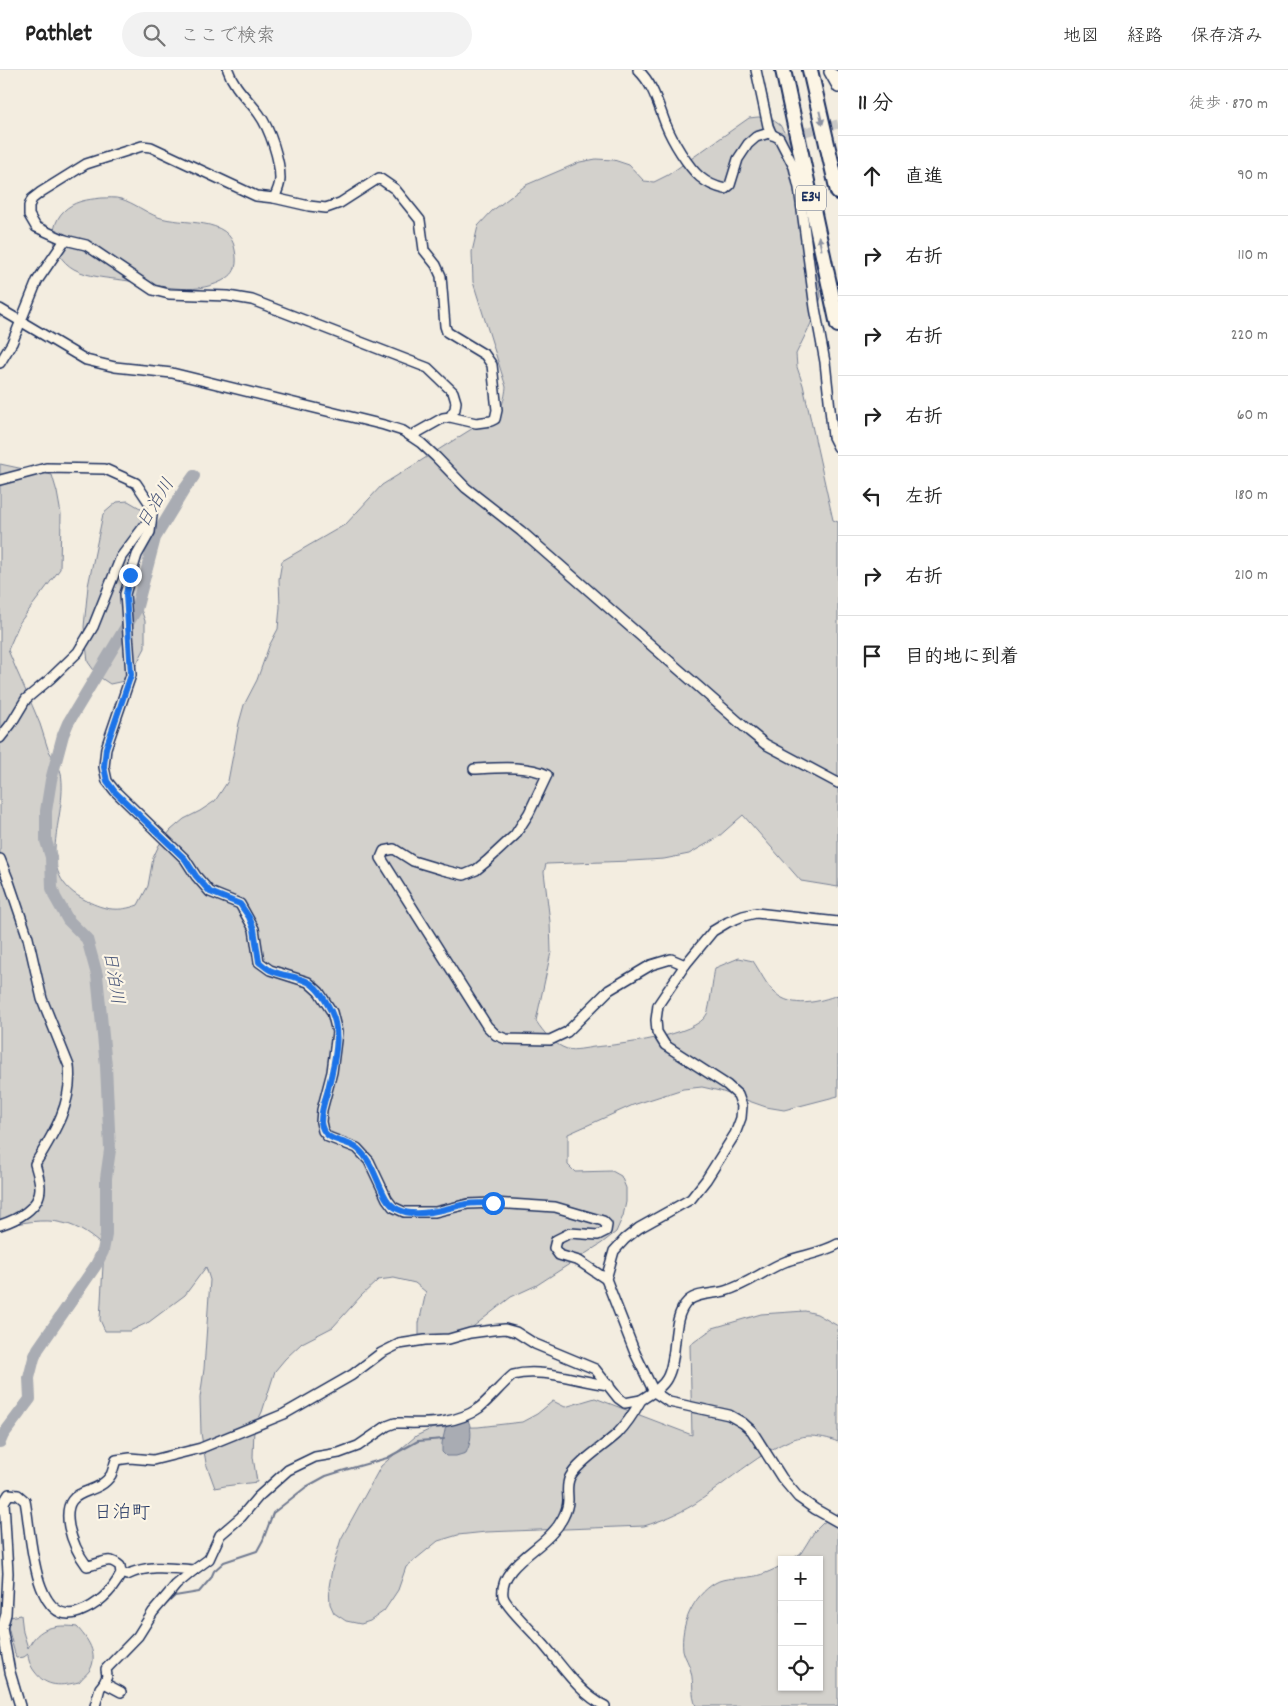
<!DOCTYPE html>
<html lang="ja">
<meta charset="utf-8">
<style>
:root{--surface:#fff;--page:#f2f2f2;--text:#222;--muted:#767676;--line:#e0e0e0}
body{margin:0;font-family:Dekko,"Klee One",sans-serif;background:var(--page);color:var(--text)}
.controls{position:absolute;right:15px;bottom:15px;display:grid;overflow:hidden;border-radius:0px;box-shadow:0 1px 4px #0004}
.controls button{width:45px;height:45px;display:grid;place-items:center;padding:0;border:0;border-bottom:1px solid var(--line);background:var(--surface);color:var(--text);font:25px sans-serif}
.stop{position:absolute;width:15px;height:15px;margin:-11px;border:4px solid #1a73e8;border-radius:50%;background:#fff}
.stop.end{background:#1a73e8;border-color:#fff;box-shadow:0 1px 5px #0008}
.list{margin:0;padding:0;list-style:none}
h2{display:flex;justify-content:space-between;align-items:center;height:65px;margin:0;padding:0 20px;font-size:21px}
h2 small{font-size:16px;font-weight:400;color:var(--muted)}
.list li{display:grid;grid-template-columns:32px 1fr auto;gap:15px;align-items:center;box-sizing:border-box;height:80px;padding:0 20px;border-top:1px solid var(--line)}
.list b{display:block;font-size:19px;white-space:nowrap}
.list em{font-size:16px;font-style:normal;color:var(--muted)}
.icon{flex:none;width:28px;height:28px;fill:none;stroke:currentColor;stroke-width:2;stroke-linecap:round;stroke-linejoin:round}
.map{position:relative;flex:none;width:838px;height:1636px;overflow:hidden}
header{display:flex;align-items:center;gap:30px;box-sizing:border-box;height:70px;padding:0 25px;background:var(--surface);border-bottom:1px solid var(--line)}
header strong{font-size:24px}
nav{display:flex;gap:28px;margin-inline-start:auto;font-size:18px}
.search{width:350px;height:45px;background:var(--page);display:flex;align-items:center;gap:12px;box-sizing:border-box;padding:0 18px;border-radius:28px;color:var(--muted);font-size:19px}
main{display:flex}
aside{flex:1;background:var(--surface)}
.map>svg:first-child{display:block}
</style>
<header>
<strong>Pathlet</strong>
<div class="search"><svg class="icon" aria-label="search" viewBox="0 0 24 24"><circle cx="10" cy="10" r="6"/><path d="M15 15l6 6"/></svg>ここで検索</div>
<nav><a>地図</a><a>経路</a><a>保存済み</a></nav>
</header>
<main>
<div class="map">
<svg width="838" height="1636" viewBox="0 0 838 1636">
<rect width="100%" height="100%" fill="#f3ede0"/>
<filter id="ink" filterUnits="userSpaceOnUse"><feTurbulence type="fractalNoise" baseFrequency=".02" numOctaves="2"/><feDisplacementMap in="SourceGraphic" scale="10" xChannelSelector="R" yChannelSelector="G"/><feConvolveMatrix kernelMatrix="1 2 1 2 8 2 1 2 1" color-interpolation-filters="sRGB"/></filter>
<g filter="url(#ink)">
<g fill="#d3d1cc" stroke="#778095">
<path d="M758,47l12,1 10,7 14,24 16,70 11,78 -4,14 -21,43 1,13 6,18 30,135 5,2v365l-37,-6 -58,-66 -26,23 -28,16 -25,5 -33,2 -85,3 -2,8 6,50 1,30 -15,69c8,12 17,23 31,28 8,2 19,-1 27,-2 23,-2 103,-11 113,-33 3,-7 6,-36 8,-46l24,-10 14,3c7,10 13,24 22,32 18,16 43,9 63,2v101l-54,14 -18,-3 -46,-16 -18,-4 -19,2 -50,16 -65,29v31l7,7 37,-1 9,5 5,12v14l-3,14 -7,16 -14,11 -65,42 -26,12 -51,40 -41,1v-15l7,-31 -11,-9 -21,-5 -16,2 -17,16 -28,31 -31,16 -17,16 -10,12 -13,41 -8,16 -1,29 4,25 -32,4 -10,2 -9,-25 -5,-30 -1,-35 4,-29 6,-89 -4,-13 -21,28 -36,27 -19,9h-25l-5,-11 4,-73c-12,-10 -25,-21 -41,-24 -19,-5 -44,0 -63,4v-763l52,11 5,17 4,22 -1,55 -40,53 -12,28c10,25 22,49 32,74 3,8 5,17 8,25 4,8 11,16 13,24 8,46 -32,100 26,128 18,9 32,11 51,4l10,-19 5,-28 6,-13 12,-15 13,-11 16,-8 15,-10 13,-20 11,-58 5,-18 13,-25 12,-34 9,-17 2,-22 -1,-28 3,-18 64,-37 36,-39 104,-65c15,-11 18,-15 20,-33l-33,-105 -1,-30 6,-26 14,-15 34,-26 54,-23 16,-3 18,1 15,5 15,16 10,1 14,-7 81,-57z"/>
<path d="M102,128c6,0 13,-1 19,1 13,4 24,13 37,18 24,9 72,-2 77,33 1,5 2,13 0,18 -2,7 -8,10 -13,13 -30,15 -62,4 -93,0 -18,-3 -39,-3 -55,-12 -25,-14 -28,-50 -2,-64 9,-5 20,-6 30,-7z"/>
<polygon points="128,431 140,438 146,447 146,461 137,508 138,531 145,551 145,578 136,595 124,611 110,614 98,606 88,592 84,557 88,516 103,444 117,432"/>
<path d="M805,1241l12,3 21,12v116c-9,-4 -20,-6 -30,-6 -32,1 -86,51 -115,69 -15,9 -32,16 -49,21l-158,6 -28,3 -20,6 -32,26 -8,23 -14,21 -14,10 -9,3 -15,-3 -12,-8 -4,-9 -1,-17 3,-18 9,-30 40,-73 35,-30 17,-8 45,-1 44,-5 15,-8 16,-13 12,6 30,-9 97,37 -2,-90 23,-17 48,-14z"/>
<path d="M838,1443v193h-142c-5,-11 -2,-23 -5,-34 -1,-8 -7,-15 -8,-22 -3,-25 10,-54 32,-67 10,-6 23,-4 34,-6 11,-1 23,-6 33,-12v122h37v-127h-28l10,-7 13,-21 9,-9z"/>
<path d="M21,1545l2,17 5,16c10,-21 27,-24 49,-21 10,11 22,27 13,43 -3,4 -8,8 -11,12 -18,4 -32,6 -44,-10 -4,-5 -7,-12 -7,-18l-4,3 -8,1 -9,-35 3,-6z"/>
</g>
<path fill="#a9acb3" stroke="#707a91" d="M464,1349l4,1c5,11 3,23 -2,33l-10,3h-10l-4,-4v-9l4,-17z"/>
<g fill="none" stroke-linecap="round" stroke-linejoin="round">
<g stroke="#707a91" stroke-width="2">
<polyline points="764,15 774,59"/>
<polyline points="163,1537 175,1526 199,1522 211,1508 214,1501 224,1492 257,1481 263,1470 273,1443 306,1417 326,1406 345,1400 387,1388 418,1371 444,1369"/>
</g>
<polyline stroke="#a9acb3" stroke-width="12" points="0,1372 3,1365 30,1329 29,1308 34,1288 38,1279 96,1195 103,1181 106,1165 106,1108 110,1080 106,996 97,905 87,869 68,850 55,827 52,818 51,787 46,771 46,741 51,710 63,665 68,653 136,540 155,468 184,420 194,406"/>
<polyline stroke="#c8c7c6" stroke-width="9" stroke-dasharray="9 4.5" stroke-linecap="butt" points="779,68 838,54"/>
<g stroke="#1b2f5e" stroke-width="12">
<g id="minor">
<path d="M228,0c6,18 20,29 31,44 11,15 21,46 21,65 0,7 -3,13 -6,19"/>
<path d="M638,0c16,15 20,35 28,55 6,15 22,42 34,52 7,6 16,10 25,12l5,-4 8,-26 10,-15 8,-7 13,-4 10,5 15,29 5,21 16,120 10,54 8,75 5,10"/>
<polyline points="756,0 768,56 772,65"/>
<polyline points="838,10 835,5 829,2 838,18"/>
<polyline points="0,239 86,290 115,297 172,303 384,355 403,361 421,373 436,387 466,418 521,461 749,661 765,674 838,713"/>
<polyline points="0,293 12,273 37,211 65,170"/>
<polyline points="411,366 443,348 450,347 476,353 491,351 495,349 497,340 492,295 485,285 447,262 445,256 441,206 436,195 424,180 420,150 395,119 379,108 340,133 326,138 309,136 274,128 256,126 151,77 142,76 86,94 41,122 32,129 29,136 29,145 36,157 65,170 86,175 153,220 169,224 228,226 252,230 428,298 453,322 456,332 455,339 450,347"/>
<polyline points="0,410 46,398 105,399 136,413 152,437 152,445 150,462 137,485 125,524 131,605 106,678 104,697 107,711 115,721 185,789 196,806 210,822 240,834 254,859 259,892 270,900 308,912 319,922 332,942 337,962 332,1002 322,1040 321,1052 323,1061 328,1067 357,1078 369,1091 387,1129 393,1137 404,1142 435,1142 468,1134 493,1133 555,1137 603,1151 607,1155 606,1161 598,1165 570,1163 556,1170 554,1178 559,1185 579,1191 606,1209"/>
<polyline points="0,668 11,654 26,629 50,609 78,582 93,557 121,487 151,447"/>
<path d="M474,699c21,-1 55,-4 73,6l-18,38 -14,22 -28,26 -11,9 -12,5 -21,-5 -30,-9 -19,-12 -10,2 -3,7 106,168 9,9 10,4 44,1 17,-8 42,-42 42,-25 20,-6 14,6"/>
<path d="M0,789l8,20 20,59 14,61 27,67c4,37 -15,67 -34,98 2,7 5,16 5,23 1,21 -24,33 -40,38"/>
<polyline points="838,852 756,843 743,846 728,852 713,861 685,895 658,935 656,950 657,962 665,975 727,1015 738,1025 742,1036 741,1048 735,1064 706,1110 691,1129 639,1158 625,1169 614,1181 606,1209 635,1283 654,1322 669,1332 729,1345 743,1353 752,1361 782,1408 798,1427 815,1439 838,1452"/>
<path d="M641,1330c9,-6 21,-12 26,-22 12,-22 3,-60 21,-77 9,-8 26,-7 37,-10 22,-6 41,-22 62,-30 17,-6 35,-8 51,-17"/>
<path d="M194,1500l15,-11 11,-24 21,-18 17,-20 30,-27 27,-13 24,-4 19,-7 29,-20 8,-3c28,0 59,3 84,-15 12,-10 22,-23 34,-33 29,-8 66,7 96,10"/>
<path d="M104,1613l3,-7 -1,-7 32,-33 15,-24 23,-27 18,-15c-23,-2 -46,-6 -67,5l-6,-2"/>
<path d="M20,1636l-10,-34 -8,-44 4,-14 2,-41 -4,-71 5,-8 9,1 7,6c6,26 7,128 54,111 19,-7 33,-21 42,-38l-1,-8c-12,-11 -18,-2 -33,0 -9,-12 -15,-25 -18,-39 -8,-44 27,-28 42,-52 2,-4 3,-10 5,-15l14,-2 23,2 48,-12 83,-34 68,-39 29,-22 18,-9 26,-4 24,-1 21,-6 23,-3 12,-1 11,3 19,12 60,25 23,29 7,5 16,-3c-6,11 -15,25 -24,34 -13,12 -40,29 -47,43 -4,8 -2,15 -2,23 0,11 -8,25 -16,33 -15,18 -53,35 -49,63 2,10 33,39 41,49 18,21 36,49 61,61"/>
<polyline points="95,1636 100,1618 104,1613 121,1622"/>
</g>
</g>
<g stroke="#1b2f5e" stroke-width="18">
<g id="highway">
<polyline points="783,0 838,255"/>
<polyline points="810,0 838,122"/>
</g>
</g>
<use href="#minor" stroke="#fcf5e5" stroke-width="9"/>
<use href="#highway" stroke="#fcf5e5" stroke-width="14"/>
</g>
<defs><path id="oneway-solid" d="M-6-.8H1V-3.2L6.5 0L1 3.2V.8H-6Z" transform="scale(1.25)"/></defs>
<g fill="#8c92a2">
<use href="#oneway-solid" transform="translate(821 48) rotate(77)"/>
<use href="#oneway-solid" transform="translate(820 173) rotate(-102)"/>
</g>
</g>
<g fill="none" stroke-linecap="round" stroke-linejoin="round" filter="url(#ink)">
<path stroke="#1a73e8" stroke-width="6" d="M130,505l-4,19 5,81 -25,73 -2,19 3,14 8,11 70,67 11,17 14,16 30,12 9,13 5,12 5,33c4,3 8,7 13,9 11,5 25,5 36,11 10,5 18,19 23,29 12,24 2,57 -4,82 -3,9 -6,19 -6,29 2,21 24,17 37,27 15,13 18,32 28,49 16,27 57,11 80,6 9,-1 18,-1 27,-1"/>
</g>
<g text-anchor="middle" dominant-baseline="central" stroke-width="4.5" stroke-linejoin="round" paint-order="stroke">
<rect fill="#fcf5e5" stroke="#5e6a86" stroke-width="1" x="796" y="115.5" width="30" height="25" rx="4"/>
<g font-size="15" font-weight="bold" fill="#1b2f5e">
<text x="811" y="128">E34</text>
</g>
<g font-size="18" font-style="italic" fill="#465478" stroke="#fcf5e5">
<text transform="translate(157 434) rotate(-59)">日泊川</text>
<text transform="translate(112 908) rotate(81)">日泊川</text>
</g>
<g font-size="19" fill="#1b2f5e" stroke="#fcf5e5">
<text x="122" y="1444">日泊町</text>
</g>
</g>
</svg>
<div class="controls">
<button>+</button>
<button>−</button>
<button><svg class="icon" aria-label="locate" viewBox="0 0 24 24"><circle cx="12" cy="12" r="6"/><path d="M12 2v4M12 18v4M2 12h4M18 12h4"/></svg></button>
</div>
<div class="stop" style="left:493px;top:1133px"></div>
<div class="stop end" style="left:130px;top:505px"></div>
</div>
<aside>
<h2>11 分<small>徒歩 · 870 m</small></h2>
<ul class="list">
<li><svg class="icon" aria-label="ahead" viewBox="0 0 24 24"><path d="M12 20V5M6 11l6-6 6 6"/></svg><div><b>直進</b></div><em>90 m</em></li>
<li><svg class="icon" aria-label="right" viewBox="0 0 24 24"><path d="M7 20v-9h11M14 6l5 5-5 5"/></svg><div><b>右折</b></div><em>110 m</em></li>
<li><svg class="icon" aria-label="right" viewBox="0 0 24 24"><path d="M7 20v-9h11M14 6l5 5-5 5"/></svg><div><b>右折</b></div><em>220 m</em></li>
<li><svg class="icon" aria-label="right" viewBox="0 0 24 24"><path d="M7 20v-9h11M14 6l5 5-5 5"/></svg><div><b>右折</b></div><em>60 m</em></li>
<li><svg class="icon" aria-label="left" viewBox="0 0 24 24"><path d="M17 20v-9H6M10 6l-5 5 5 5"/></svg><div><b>左折</b></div><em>180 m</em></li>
<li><svg class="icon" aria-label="right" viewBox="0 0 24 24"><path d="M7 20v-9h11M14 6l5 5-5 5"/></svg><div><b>右折</b></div><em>210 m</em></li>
<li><svg class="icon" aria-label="arrive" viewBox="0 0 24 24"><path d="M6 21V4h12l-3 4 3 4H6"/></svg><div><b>目的地に到着</b></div></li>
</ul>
</aside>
</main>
